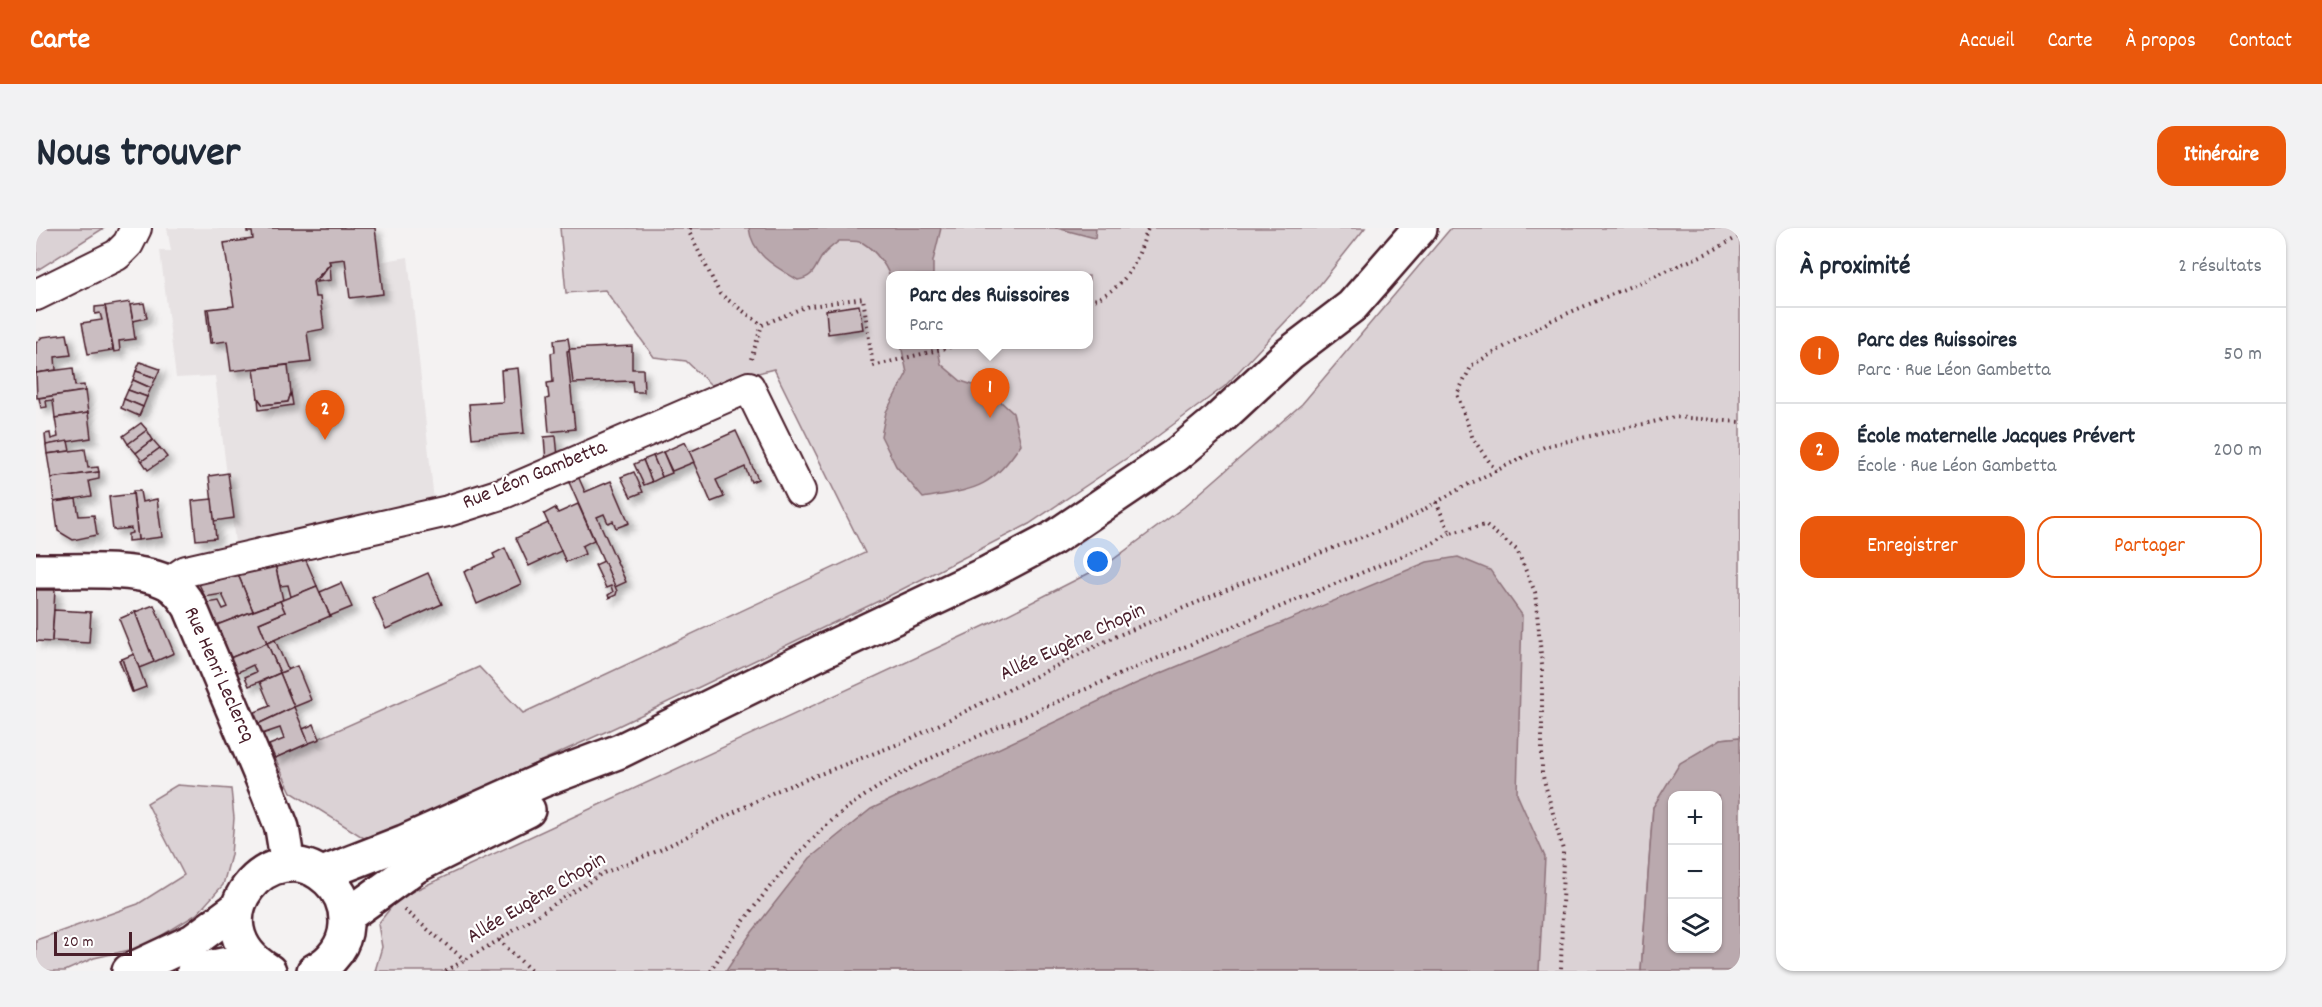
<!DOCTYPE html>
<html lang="fr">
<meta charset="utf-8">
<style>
:root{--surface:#fff;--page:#f2f2f3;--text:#1f2937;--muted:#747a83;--line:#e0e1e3;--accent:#ea580c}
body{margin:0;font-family:Dekko,sans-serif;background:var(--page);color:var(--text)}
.controls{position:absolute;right:18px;bottom:18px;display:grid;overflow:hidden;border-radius:12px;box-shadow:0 2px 4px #0004}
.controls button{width:54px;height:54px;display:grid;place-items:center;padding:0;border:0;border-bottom:2px solid var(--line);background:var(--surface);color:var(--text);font:30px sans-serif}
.scale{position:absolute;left:18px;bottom:15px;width:78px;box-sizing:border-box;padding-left:6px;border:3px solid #4a1f2b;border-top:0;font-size:16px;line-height:21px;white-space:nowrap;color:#4a1f2b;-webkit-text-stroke:4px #fff;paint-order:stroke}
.you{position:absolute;left:1062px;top:334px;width:21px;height:21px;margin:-15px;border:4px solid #fff;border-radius:50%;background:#1a73e8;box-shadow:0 0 0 9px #1a73e833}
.badge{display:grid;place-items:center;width:39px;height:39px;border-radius:50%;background:var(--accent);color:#fff;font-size:20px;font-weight:700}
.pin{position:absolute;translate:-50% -50px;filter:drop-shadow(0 2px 3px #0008)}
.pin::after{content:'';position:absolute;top:32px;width:21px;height:18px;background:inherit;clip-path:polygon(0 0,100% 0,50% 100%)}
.popup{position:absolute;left:850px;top:43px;width:207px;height:78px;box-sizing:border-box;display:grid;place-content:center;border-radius:12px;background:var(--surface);filter:drop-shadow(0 2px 4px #0005);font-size:20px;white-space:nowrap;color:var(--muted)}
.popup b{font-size:22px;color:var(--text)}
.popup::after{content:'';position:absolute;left:50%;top:100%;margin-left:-12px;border:12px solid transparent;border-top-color:var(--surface)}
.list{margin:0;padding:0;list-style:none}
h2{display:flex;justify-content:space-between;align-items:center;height:78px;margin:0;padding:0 24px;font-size:26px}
h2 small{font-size:20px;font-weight:400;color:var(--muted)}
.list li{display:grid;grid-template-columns:39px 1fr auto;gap:18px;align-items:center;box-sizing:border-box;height:96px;padding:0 24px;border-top:2px solid var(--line)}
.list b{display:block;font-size:22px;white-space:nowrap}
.list p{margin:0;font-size:20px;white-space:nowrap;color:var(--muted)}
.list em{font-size:20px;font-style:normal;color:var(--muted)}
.actions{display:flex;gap:12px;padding:18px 24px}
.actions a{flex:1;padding:14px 0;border:2px solid var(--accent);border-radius:18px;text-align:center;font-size:21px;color:var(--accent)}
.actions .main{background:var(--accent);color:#fff}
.icon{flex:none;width:33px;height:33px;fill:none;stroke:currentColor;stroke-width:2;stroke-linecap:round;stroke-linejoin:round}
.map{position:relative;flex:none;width:1704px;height:743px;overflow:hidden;border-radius:18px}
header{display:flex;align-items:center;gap:36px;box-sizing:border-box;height:84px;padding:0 30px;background:var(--accent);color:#fff}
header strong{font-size:28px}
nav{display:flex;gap:33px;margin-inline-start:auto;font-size:21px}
.intro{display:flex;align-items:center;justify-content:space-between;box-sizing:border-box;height:144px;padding:0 36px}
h1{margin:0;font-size:42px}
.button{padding:15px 27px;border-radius:18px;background:var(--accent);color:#fff;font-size:21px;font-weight:700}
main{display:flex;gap:36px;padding:0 36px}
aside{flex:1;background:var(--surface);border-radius:18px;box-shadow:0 2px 4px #0004}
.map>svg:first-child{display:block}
</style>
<header>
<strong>Carte</strong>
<nav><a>Accueil</a><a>Carte</a><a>À propos</a><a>Contact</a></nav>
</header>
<div class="intro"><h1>Nous trouver</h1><a class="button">Itinéraire</a></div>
<main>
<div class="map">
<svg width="1704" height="743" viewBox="0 0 1704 743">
<defs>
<filter id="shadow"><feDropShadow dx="5.5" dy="5.5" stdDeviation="3" flood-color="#0004"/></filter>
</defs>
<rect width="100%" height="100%" fill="#f4f2f2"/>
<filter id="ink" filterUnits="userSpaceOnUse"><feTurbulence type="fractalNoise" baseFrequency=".0167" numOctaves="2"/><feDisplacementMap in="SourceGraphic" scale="12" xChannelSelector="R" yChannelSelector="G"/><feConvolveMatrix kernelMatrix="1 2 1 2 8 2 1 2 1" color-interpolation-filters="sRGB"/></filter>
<g filter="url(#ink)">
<polygon fill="#e7e2e3" points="131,0 340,0 343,34 372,29 398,273 200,323 179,148 140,150 124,23 135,23"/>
<g fill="#dbd2d5" stroke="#927880" stroke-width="1.5" fill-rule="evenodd">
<polygon points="0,0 68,0 0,43"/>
<path d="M524,0h805l-47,59 -93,99 -86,64 -110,74 -142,73 -271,130 -249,113 -76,-48 -16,-34 204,-91 44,46 342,-160 -91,-184 -63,16 -25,-24 -32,-4 -49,-67 -39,3zM855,48h198v68h-198z"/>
<polygon points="1415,0 1704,0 1704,509 1685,511 1617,579 1605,743 339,743 346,719 342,696 356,678 369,667 959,393 1071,336 1148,279 1266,176"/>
<polygon points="141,557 195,561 198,590 195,627 187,657 161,686 107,719 58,730 29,743 0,743 0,712 102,676 148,647 111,575"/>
</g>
<g fill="#baa9ae" stroke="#8d727a" stroke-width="1.5" fill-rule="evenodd">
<path d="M713,0h192l-8,33v14l-42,1v7c-1,-14 -15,-32 -28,-40 -6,-3 -17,-2 -24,-2 -5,4 -11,8 -15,13 -10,12 -8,23 -26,26 -22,-13 -46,-25 -49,-52z"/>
<polygon points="1019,0 1060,0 1059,10 1021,0"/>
<path d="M865,117h36l4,19 20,17 27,9 25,23 8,31c-30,46 -47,45 -98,54l-27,-32 -15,-30 5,-24 21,-39z"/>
<polygon points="1422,329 1454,342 1486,387 1481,566 1509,629 1503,743 690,743 713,708 774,630 835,581 1099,456 1391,334"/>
<path d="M1704,509v234h-99l12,-164 27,-44 41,-24zM1636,568h46v152h-46z"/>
</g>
<g fill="#cabdc1" stroke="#4a1f2b" stroke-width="1.5" filter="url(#shadow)">
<polygon points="211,0 339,0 347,66 314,70 309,31 293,33 294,36 277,54 279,69 284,69 288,101 271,104 275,134 195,143 191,113 176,115 172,81 198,78 188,15 217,11 216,4 211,4"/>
<polygon points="294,36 295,52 280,54"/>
<polygon points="94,74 99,111 83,113 84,123 78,124 69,78"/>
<polygon points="108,75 111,90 97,93 94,77"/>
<polygon points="823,77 827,101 792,106 790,82"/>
<polygon points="69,78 77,122 52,126 46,95 66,92 64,85 59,86 59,79"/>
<polygon points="170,81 172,81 176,115 174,115"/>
<polygon points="31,106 35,127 19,129 20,142 0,145 0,115 6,109"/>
<polygon points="532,110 534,122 531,123 539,201 513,204 510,171 513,170 511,155 517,154 515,125 519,124 518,112"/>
<polygon points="596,118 596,141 607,141 608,164 597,164 596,153 537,155 533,121"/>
<polygon points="104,134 124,141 120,150 100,143"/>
<polygon points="252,137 255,165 252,174 227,177 222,170 218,141"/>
<polygon points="37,140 39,158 48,157 49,163 1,170 0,145"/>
<polygon points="482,140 488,205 436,210 433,176 467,174 465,142"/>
<polygon points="100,143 120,150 115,160 97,152"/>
<polygon points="97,152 115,160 111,169 92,162"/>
<polygon points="92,162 111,169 107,179 88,171"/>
<polygon points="49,163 52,185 19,190 17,172 10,173 11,179 5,180 3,170"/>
<polygon points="255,165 257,177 223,182 222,170 227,177 252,174"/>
<polygon points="88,171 107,179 103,188 85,180"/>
<polygon points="52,185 55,210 10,217 9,206 14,205 15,211 22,209 19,190"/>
<polygon points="105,195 111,202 92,216 87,208"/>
<polygon points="111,202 117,212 100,225 92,216"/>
<polygon points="700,203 722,251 715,254 709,239 680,252 688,269 675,274 653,224"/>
<polygon points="520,208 522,229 510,234 508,209"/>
<polygon points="117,212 124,220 106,233 100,225"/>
<polygon points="32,213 34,223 11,226 10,217"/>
<polygon points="649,214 658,234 636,243 627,224"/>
<polygon points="124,220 131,229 112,242 106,233"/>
<polygon points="49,221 52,240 62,239 63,244 15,250 11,226"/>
<polygon points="627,224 636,245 626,249 617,228"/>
<polygon points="617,228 626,249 616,254 607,232"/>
<polygon points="607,232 616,254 608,257 598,236"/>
<polygon points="63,244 63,251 53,253 56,268 18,274 15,250"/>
<polygon points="598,244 607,264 595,269 585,249"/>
<polygon points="192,245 198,290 178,293 173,248"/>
<polygon points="542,248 549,264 575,253 593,295 580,300 577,293 572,295 568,286 561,289 590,354 579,359 532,252"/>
<polygon points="97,263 104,263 106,274 121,271 126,309 102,312"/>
<polygon points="97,266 102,312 92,313 92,306 96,305 95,300 77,302 73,269"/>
<polygon points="40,271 43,288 58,287 61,307 37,312 22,303 18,274"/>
<polygon points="176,271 180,310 160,312 156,273"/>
<polygon points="542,276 558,312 546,318 549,326 530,334 508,286 519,280 522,285"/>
<polygon points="512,295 525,323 493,338 480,310"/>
<polygon points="469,320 485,356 441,376 428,344 459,330 457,326"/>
<polygon points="269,330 281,358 255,369 252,357 244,358 239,336"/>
<polygon points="568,333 581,363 580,367 573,370 572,367 577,364 575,358 570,360 559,337"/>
<polygon points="239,336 247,372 217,383 201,344"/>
<polygon points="201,344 217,383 181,397 171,375 183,373 187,381 192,379 186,366 169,369 163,356 166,350"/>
<polygon points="392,345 406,376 350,401 336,370"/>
<polygon points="305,355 316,379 294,388 284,364"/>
<polygon points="281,358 294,388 231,415 223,395 249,384 244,373"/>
<polygon points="0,362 19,362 16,414 0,413"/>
<polygon points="244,373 249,384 223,395 231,415 194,430 181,397"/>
<polygon points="118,377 138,425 118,434 99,384"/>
<polygon points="18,382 55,384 53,415 16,413"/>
<polygon points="99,384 118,434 103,440 83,391"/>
<polygon points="239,412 252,442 244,445 231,415"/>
<polygon points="231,415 244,445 213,458 209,449 220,444 217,437 200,445 194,430"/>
<polygon points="98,426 110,459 97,464 86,431"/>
<polygon points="86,431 97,464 96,464 83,432"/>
<polygon points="261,438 275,472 258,479 244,445"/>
<polygon points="244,445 258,479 222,496 217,485 234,478 224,454"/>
<polygon points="258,479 273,515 239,530 233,517 248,511 244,500 226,506 222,496"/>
<polygon points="278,496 284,511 273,515 267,501"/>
</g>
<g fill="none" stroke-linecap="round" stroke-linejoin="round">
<g stroke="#4a1f2b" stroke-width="34">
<g id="minor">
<polyline points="0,67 81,27 92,16 100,0"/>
<polyline points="132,355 150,343 412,283 468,265 713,159 764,263"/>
</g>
</g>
<g stroke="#4a1f2b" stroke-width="38">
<path id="tertiary" d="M0,343c34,1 102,-5 132,12 9,5 16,15 22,24l78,185 14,36 6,37"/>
</g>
<g stroke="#4a1f2b" stroke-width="38">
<g id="secondary">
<polyline points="286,646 368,614 507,552 584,523 785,424 950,346 1016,311 1140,227 1182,192 1253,126 1316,78 1384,0"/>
<polyline points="311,688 380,638 492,582"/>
<polyline points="93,743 157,713 200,681"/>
<polyline points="158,743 202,734 218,734"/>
<path d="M233,743c-79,-48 3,-144 59,-91 13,12 19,27 18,45 -1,20 -14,37 -32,46"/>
</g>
</g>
<g stroke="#4a1f2b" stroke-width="4" stroke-dasharray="1.5 4.5" stroke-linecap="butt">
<polyline points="654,0 654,6 684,66 726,97"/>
<path d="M1053,74c38,-14 47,-38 59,-74"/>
<polyline points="715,131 726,97 769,79 827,70 837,138 926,116"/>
<polyline points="1460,243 1437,211 1421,166 1436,137 1514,93 1674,24 1704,8"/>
<polyline points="1400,274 1414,305 1449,297 1481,322 1499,364 1506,437 1506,545 1527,622 1525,743"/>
<polyline points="368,682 429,732"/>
<polyline points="463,712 495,743"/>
<polyline points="410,743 463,712 565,646 624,622 740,563 870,513 1076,410 1224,348 1368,293 1427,259 1510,218 1639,189 1704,194"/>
<path d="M675,743c30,-52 94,-134 143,-168 63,-44 138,-72 207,-103 123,-54 248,-105 372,-157l17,-10"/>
</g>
<use href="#minor" stroke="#fff" stroke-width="30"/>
<use href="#tertiary" stroke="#fff" stroke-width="33"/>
<use href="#secondary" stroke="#fff" stroke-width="33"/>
</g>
</g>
<g text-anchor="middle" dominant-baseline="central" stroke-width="4.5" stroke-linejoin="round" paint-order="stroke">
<g font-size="21" fill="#4a1f2b" stroke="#fff">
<text transform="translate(499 248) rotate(-22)">Rue Léon Gambetta</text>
<text transform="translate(1037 415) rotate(-25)">Allée Eugène Chopin</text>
<text transform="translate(182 447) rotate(66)">Rue Henri Leclercq</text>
<text transform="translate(501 671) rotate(-31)">Allée Eugène Chopin</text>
</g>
</g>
</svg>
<div class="controls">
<button>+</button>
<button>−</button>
<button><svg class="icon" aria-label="layers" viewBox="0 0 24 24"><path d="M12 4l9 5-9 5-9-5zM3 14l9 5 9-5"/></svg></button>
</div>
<div class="scale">20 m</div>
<div class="you"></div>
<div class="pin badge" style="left:954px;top:190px">1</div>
<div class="popup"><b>Parc des Ruissoires</b>Parc</div>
<div class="pin badge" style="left:289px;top:212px">2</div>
</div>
<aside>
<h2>À proximité<small>2 résultats</small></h2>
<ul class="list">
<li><span class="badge">1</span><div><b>Parc des Ruissoires</b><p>Parc · Rue Léon Gambetta</p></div><em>50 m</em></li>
<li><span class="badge">2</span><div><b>École maternelle Jacques Prévert</b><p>École · Rue Léon Gambetta</p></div><em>200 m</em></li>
</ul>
<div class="actions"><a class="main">Enregistrer</a><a>Partager</a></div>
</aside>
</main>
